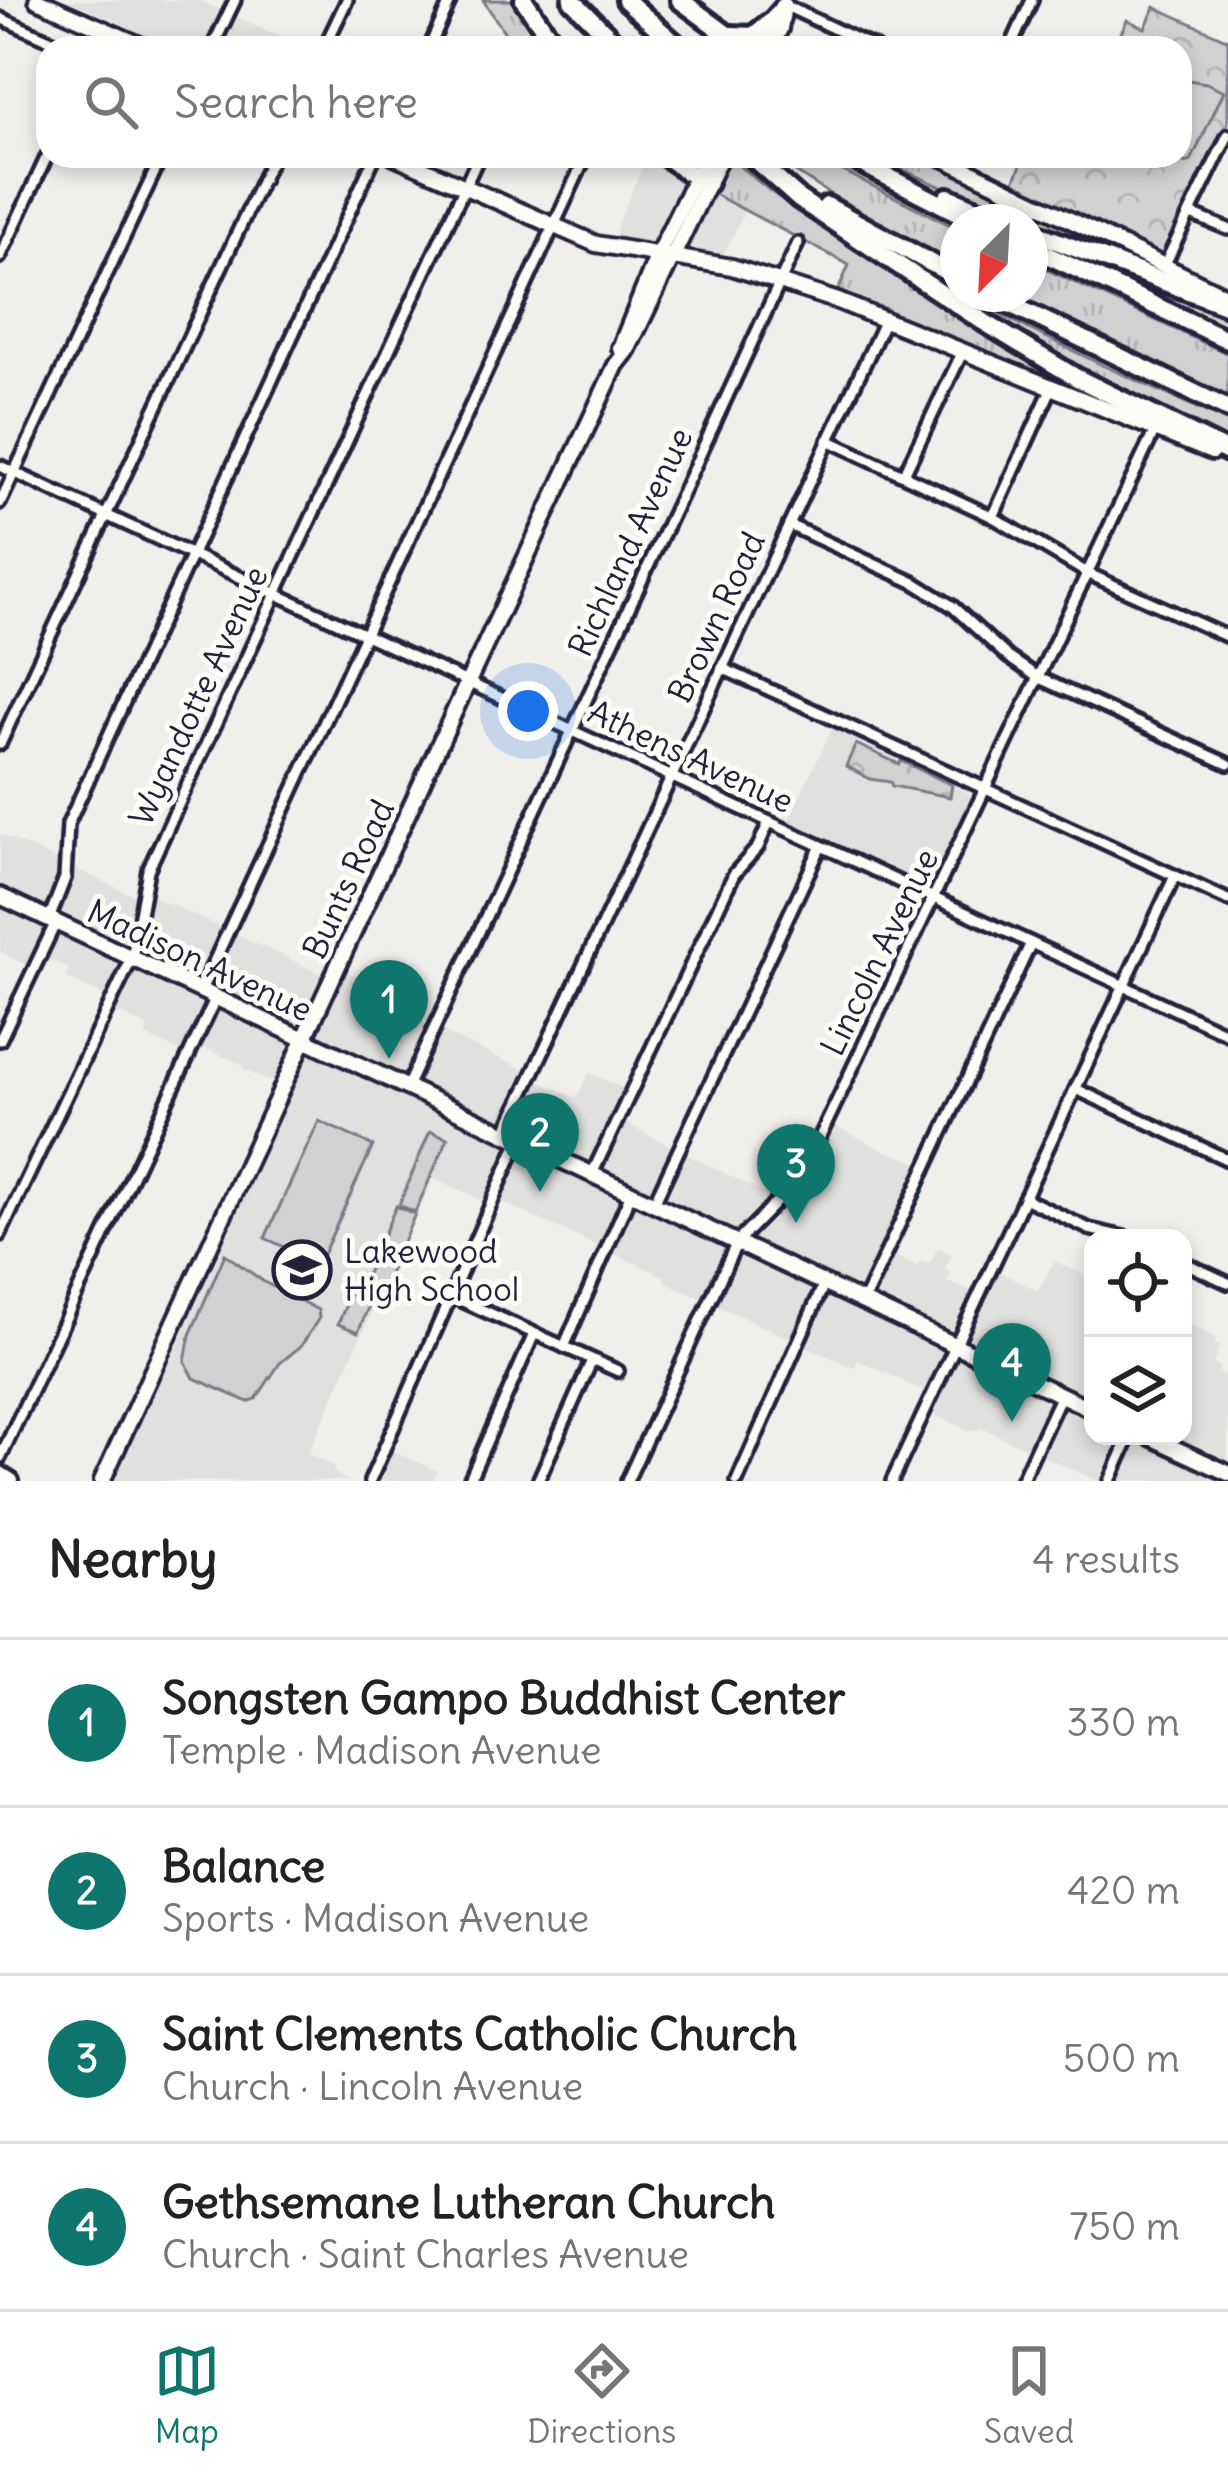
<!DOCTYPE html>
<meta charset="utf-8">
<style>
:root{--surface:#fff;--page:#f2f2f2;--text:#222;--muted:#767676;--line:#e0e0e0;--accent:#0f766e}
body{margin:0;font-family:Delius,sans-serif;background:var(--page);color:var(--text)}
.controls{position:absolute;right:36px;bottom:36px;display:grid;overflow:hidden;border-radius:24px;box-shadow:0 6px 18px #0003}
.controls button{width:108px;height:108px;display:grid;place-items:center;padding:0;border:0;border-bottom:3px solid var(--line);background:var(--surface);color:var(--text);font:60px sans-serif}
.compass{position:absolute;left:940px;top:204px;width:108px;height:108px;border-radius:50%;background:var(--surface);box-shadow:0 6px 18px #0003;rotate:204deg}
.you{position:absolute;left:528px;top:711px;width:42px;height:42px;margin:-30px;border:9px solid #fff;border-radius:50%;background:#1a73e8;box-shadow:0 0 0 18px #1a73e833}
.badge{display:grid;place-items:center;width:78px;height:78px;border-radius:50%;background:var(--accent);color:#fff;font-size:39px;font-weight:700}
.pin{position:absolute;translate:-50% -99px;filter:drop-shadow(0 3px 6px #0008)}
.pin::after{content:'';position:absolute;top:63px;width:42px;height:36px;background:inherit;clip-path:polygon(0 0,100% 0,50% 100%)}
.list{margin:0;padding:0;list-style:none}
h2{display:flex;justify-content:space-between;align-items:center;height:156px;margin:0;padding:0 48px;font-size:51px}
h2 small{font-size:39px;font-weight:400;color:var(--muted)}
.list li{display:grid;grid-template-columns:78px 1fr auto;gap:36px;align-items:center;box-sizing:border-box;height:168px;padding:0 48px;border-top:3px solid var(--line)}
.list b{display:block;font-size:45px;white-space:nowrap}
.list p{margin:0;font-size:39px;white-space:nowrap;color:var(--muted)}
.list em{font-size:39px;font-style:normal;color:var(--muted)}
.icon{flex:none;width:66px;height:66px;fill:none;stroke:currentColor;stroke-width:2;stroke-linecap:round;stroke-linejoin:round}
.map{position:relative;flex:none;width:1228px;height:1481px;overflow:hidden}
.search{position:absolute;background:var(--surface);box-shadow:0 6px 18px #0003;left:36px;right:36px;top:36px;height:132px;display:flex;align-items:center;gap:30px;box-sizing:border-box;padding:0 42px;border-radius:36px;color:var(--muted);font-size:45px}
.sheet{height:828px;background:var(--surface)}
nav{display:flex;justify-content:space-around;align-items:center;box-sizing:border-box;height:168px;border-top:3px solid var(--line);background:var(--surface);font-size:33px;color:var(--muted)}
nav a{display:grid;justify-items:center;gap:6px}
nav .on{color:var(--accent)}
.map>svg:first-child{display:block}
</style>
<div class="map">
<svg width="1228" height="1481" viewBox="0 0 1228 1481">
<defs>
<pattern id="grass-tufts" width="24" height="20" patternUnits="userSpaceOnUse" patternTransform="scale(3)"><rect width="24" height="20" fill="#d2d1d1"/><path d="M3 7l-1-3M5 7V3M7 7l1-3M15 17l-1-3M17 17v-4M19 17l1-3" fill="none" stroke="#b4b3b4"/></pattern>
<pattern id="park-crowns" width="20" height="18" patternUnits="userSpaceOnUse" patternTransform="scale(3)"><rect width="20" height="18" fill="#d2d1d1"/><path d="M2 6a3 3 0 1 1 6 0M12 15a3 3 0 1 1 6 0" fill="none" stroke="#b4b3b4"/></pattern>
</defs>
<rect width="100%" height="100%" fill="#f0efec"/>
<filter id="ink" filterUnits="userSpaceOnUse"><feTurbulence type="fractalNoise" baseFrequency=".00833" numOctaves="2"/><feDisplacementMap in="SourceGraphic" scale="24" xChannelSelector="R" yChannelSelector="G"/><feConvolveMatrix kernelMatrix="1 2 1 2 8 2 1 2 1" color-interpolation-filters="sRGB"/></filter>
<g filter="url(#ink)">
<g fill="#e0e0df">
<polygon points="68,0 198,0 308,48 175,48"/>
<polygon points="647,156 687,183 660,244 614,239 618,223"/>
<polygon points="708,191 745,211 722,257 681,248"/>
<polygon points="832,729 972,795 929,887 788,821"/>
<polygon points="0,834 137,897 139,890 329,977 335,966 391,992 387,1006 525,1070 531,1073 530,1077 576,1098 589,1073 633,1093 621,1121 774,1198 792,1181 827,1122 881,1149 931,1168 891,1254 918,1267 921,1261 930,1264 938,1248 952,1254 945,1269 950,1273 947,1282 975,1292 988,1262 1000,1272 1038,1291 1054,1261 1093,1279 1093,1436 1183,1436 1183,1322 1216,1337 1215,1344 1220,1346 1213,1363 1219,1366 1218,1372 1228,1377 1228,1481 1097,1481 980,1427 978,1430 969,1431 922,1409 928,1393 858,1360 854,1368 664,1281 665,1277 490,1197 487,1202 433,1178 308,1453 335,1466 333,1472 348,1481 111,1481 166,1371 292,1092 243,1069 243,1065 193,1043 187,1055 145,1036 148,1027 106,1008 110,999 66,978 69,969 39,955 32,968 0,952"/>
<polygon points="391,1450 437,1471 433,1481 376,1481"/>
</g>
<g fill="url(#grass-tufts)" stroke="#7a7a86" stroke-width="3">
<polygon points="483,0 514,0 545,48 515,48"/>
<polygon points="727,156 774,194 1122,409 893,317 887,309 837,293 849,265 708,191"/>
<polygon points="771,156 813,156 958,229 958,267 859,213"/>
<polygon points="872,156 929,156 1186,281 1030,225 1030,222 1015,219"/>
<polygon points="1062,247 1228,310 1228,328 1061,252"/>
<polygon points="1030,262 1228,354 1228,396 1012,294 1030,294"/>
<polygon points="942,286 1104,366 1228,422 1228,446 1044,354"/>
</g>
<g fill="url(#park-crowns)" stroke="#7a7a86" stroke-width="3">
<polygon points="1155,7 1228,40 1228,123 1166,255 1155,257 1011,188 1025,156 1180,156 1180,48 1114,48 1127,20 1145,28"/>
<polygon points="856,744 899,764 901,761 952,785 950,797 892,786 890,782 870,779 846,766"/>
</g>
<g fill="#d2d1d1" stroke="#7a7a86" stroke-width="3">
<polygon points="1188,80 1206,83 1224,91 1191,161 1186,163 1171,156 1180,156 1180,81"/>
<polygon points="319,1121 373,1146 319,1263 265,1238"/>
<polygon points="430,1131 448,1138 415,1212 399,1205"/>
<polygon points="396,1206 415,1214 382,1291 363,1283"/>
<polygon points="225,1254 264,1282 318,1310 319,1318 301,1346 280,1363 256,1399 248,1402 194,1378 185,1361 190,1335"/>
<polygon points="354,1285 374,1293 358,1332 338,1324"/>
</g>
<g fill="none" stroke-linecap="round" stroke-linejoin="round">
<g stroke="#22223b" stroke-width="18">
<g id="street">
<polyline points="784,5 875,48"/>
<polyline points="0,18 68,48"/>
<polyline points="96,48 103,29"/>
<polyline points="212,48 235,0"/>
<polyline points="324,48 347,0"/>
<polyline points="429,48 451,0"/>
<polyline points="1010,48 1032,0"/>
<polyline points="1191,214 1228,229"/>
<polyline points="0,257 48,154"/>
<polyline points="1164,266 1228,135"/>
<polyline points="828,440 993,517 1089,574 1228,637"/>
<polyline points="0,466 1228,1034"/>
<polyline points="904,474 963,351"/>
<polyline points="0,503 162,156"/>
<polyline points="993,517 1052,387"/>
<polyline points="789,525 915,583 952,606 1008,657 1039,678 1228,764"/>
<polyline points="722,668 1228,900"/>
<polyline points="0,744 273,156"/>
<polyline points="49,919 65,878 68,824 375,156"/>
<polyline points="201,990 586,156"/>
<polyline points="0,1040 56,922"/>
<polyline points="407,1087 798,243"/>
<polyline points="1076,1089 1228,1160"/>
<polyline points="505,1133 885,320"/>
<polyline points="592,1174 734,874 758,847 769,822"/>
<polyline points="1024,1198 1089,1229 1128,1238"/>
<polyline points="654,1203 821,846"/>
<polyline points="0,1235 132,958 148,870 479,156"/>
<polyline points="1183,1262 1228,1283"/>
<polyline points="449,1295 618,1371"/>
<polyline points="863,1302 1031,943"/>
<polyline points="564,1347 631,1193"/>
<polyline points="0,1458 216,997"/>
<polyline points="370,1481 519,1140"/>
<polyline points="469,1481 534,1334"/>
<polyline points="538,1481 592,1360"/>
<polyline points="627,1481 737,1242 793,1185 808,1162 1155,430"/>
<polyline points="737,1481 824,1284"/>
<polyline points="892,1481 1175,876"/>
<polyline points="1021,1481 1061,1395"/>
<polyline points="1110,1481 1130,1436"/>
</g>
</g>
<g stroke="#22223b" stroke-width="22">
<g id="secondary">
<polyline points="37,0 147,48"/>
<polyline points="757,48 770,21 784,5"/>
<polyline points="770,48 780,29 784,5"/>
<polyline points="394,156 596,244 732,267 838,301 1212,452"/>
<polyline points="939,156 1228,297"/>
<polyline points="620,348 658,254 706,156"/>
<polyline points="0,896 1093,1410"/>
<polyline points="1148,1436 1228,1473"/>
<polyline points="0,1474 11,1481"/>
<polyline points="102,1481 466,686 616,365 627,351 721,156"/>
</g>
</g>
<g stroke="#22223b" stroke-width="26">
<g id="highway">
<polyline points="524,0 557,48"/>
<polyline points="572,0 620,48"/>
<polyline points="626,0 680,48"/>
<polyline points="680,0 745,48"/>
<polyline points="732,35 753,36 768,24"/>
<polyline points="665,156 696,178 708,183"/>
<polyline points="751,156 799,199 984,322 1077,378 1228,452"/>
<polyline points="847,156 976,222"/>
<polyline points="948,197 1008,222"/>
<polyline points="827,206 958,278"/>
<polyline points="1030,231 1228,306"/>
<polyline points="1030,247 1228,340"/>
<polyline points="989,294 1228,409"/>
</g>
</g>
<use href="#street" stroke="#fdfcf7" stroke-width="9"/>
<use href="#secondary" stroke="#fdfcf7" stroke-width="14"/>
<use href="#highway" stroke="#fdfcf7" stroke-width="16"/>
</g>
</g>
<defs>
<g id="school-ring" transform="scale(3)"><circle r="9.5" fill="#fdfcf7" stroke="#22223b" stroke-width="1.5"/><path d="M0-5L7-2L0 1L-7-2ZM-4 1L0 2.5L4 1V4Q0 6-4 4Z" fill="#22223b"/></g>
</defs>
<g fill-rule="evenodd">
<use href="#school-ring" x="302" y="1270"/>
</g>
<g text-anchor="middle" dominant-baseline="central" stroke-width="10" stroke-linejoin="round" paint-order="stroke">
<g font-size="33" fill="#22223b" stroke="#fdfcf7">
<text transform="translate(630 542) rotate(-65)">Richland Avenue</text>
<text transform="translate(716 617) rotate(-65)">Brown Road</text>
<text transform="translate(198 696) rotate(-65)">Wyandotte Avenue</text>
<text transform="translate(691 756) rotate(25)">Athens Avenue</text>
<text transform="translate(348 879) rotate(-65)">Bunts Road</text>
<text transform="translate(879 952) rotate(-64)">Lincoln Avenue</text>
<text transform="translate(200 960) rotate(25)">Madison Avenue</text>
</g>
<g font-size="33" fill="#22223b" stroke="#fdfcf7" text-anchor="start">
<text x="344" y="1251">Lakewood<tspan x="344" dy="38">High School</tspan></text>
</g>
</g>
</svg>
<div class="controls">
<button><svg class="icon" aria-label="locate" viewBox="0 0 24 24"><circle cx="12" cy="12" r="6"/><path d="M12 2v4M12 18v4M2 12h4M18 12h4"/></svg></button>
<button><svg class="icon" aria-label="layers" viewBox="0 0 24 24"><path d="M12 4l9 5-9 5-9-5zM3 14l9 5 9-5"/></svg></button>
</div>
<svg class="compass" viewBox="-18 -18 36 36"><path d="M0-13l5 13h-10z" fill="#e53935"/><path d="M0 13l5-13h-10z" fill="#767676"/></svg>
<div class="you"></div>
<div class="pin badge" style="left:389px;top:1059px">1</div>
<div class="pin badge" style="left:540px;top:1192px">2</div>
<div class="pin badge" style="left:796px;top:1223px">3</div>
<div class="pin badge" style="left:1012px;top:1422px">4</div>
<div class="search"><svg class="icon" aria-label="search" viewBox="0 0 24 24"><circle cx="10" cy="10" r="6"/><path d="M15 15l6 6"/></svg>Search here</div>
</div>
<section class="sheet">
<h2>Nearby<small>4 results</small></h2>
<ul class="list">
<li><span class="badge">1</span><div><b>Songsten Gampo Buddhist Center</b><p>Temple · Madison Avenue</p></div><em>330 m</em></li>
<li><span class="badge">2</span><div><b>Balance</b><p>Sports · Madison Avenue</p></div><em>420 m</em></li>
<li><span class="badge">3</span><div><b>Saint Clements Catholic Church</b><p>Church · Lincoln Avenue</p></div><em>500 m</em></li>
<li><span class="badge">4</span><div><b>Gethsemane Lutheran Church</b><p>Church · Saint Charles Avenue</p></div><em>750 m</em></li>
</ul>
</section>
<nav>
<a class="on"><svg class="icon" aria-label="map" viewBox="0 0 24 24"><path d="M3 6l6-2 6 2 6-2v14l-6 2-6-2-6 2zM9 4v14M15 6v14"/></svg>Map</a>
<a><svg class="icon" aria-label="directions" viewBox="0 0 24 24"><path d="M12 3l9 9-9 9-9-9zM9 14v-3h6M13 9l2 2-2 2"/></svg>Directions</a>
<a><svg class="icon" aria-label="saved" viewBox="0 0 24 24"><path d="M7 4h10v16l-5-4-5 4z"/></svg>Saved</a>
</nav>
